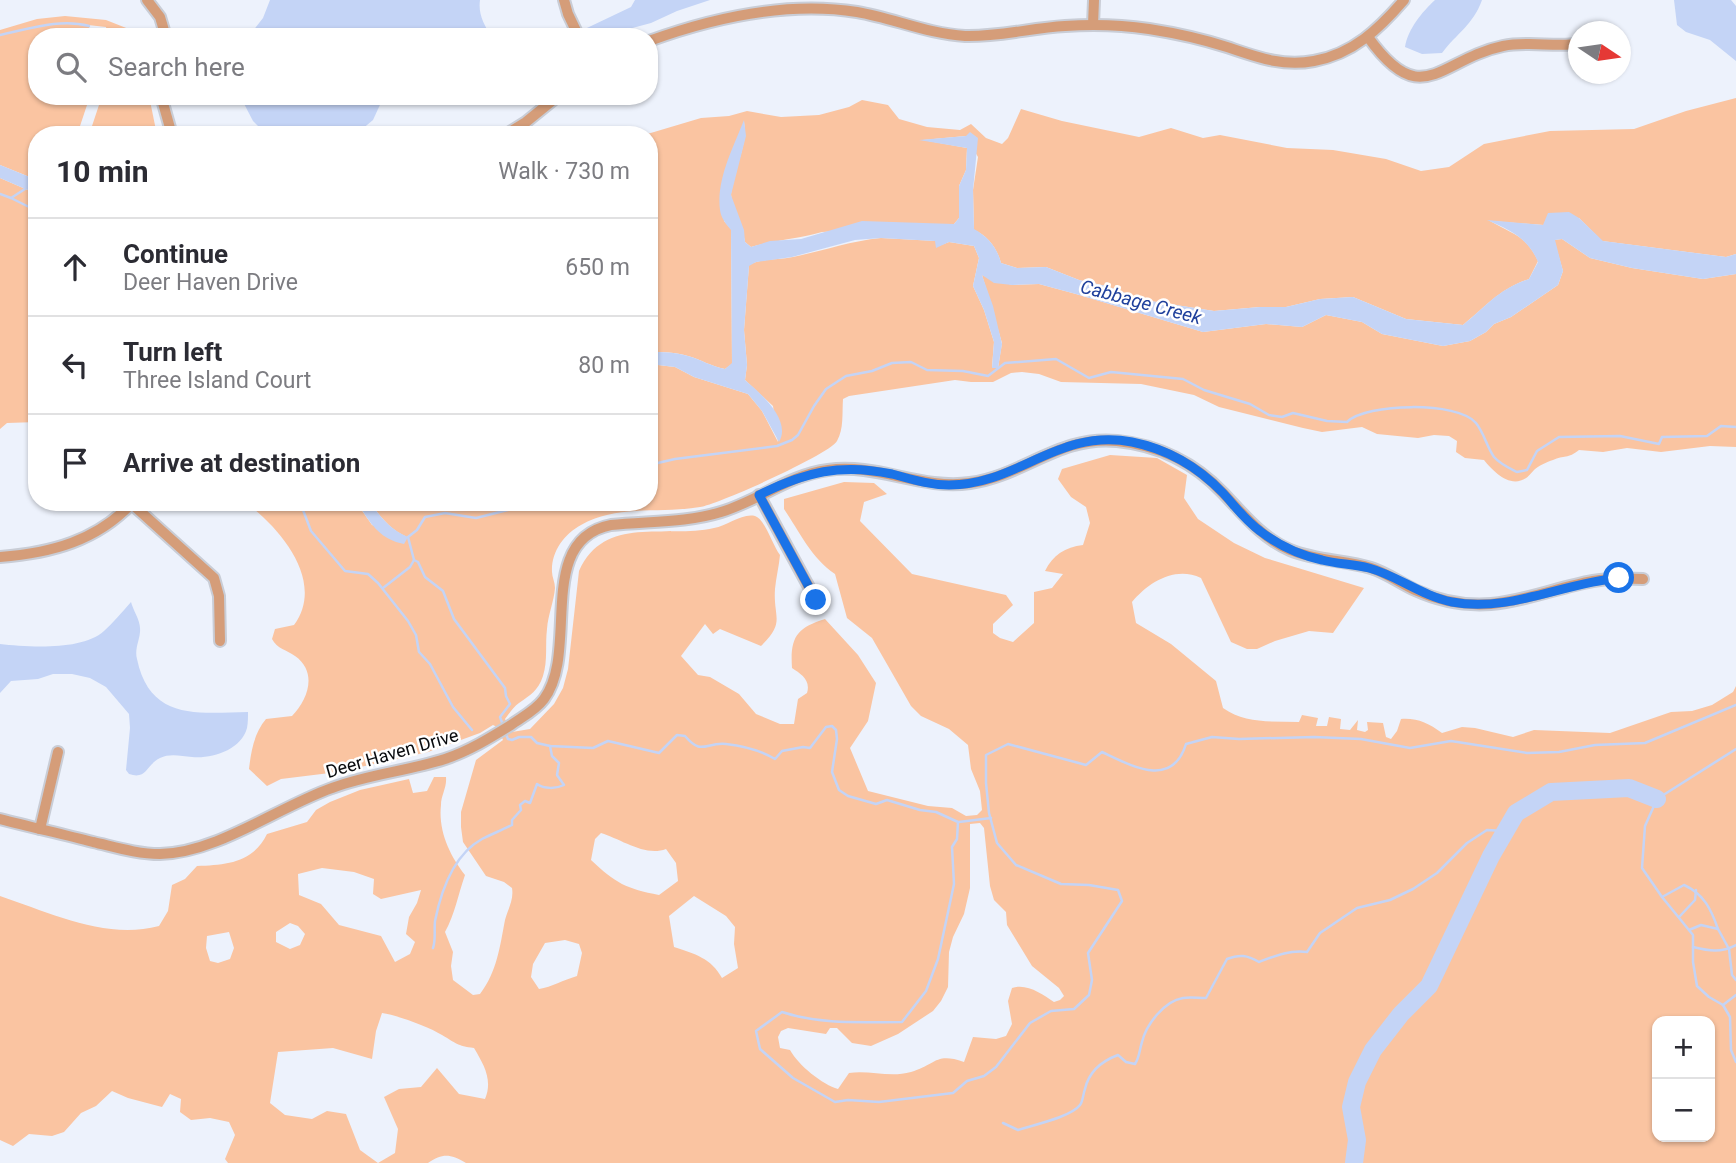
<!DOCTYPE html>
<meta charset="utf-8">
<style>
:root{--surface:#fff;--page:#f7f7f7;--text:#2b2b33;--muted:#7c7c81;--line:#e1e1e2}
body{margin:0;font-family:Roboto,sans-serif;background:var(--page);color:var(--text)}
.controls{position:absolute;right:21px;bottom:21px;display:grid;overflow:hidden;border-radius:14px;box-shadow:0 2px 5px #0004}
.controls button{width:63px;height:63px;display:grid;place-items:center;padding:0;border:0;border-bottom:2px solid var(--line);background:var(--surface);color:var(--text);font:35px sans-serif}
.compass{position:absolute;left:1568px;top:21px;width:63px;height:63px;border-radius:50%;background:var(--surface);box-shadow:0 2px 5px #0004;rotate:103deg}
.stop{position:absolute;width:21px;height:21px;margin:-16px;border:5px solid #1a73e8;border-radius:50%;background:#fff}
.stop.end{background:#1a73e8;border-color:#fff;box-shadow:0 2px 7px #0008}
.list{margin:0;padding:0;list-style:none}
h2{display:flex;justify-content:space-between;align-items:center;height:91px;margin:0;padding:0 28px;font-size:30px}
h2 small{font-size:23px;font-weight:400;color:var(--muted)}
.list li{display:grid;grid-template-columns:46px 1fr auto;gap:21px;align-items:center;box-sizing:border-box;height:98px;padding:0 28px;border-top:2px solid var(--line)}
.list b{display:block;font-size:26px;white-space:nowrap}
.list p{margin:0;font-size:23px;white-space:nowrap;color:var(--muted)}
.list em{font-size:23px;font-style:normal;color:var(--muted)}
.icon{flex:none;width:38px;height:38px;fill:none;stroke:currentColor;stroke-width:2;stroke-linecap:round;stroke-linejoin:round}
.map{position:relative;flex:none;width:1736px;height:1163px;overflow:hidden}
.search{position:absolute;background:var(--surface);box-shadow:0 2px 5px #0004;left:28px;top:28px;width:630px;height:77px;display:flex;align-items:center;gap:18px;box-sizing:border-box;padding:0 24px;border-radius:28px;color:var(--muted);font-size:26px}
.panel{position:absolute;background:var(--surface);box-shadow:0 2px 5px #0004;left:28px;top:126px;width:630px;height:385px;border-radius:28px}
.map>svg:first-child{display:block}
</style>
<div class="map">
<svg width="1736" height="1163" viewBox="0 0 1736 1163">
<rect width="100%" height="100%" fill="#edf2fc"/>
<g fill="#fac4a1" fill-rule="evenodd">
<polygon points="65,16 106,20 149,37 108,37 106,27 88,25 94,37 37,37 37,96 90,96 77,135 37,135 37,180 0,165 0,30 37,19"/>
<polygon points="102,96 149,96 157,135 89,135"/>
<path d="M1736,98v156l-10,3 -124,-16 -23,-23 -35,7 -54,-4c22,13 36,14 48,40l-9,18c-31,11 -41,26 -66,46l-57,-6 -53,-22 -33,2 -34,8h-26l-46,4 -70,-11 -38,-14 -27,-6 -33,-13 -29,1 -16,-5c-4,-15 -13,-27 -27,-33l-1,-40 5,-33 -12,-21 -43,4 44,8 -1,22 -7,16v32l-5,6 -132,8c-24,7 -47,8 -71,15l-6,-5c-2,-16 -14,-32 -14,-48 2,-26 17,-46 13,-72l-20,99 7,8 1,135 -7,5c-15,-3 -23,-9 -37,-13 -12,-4 -26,-4 -39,-4v-217h-5l57,-17 28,-2 18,-5 34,6 38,-2 30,-8 13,-7 26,5 11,14 28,8 33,3 11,-6 15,14 16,6 6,-6 13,-29 41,12 77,16 32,-9 32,10 17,-3 67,13 46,2 53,9 35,12 28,-4 35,-23 66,-13 84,-2 52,-18z"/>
<polygon points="0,178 37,194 37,422 7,423 0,429"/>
<path d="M881,238l55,3v6l13,-5 25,4 5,12 -6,28 11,24 10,32 -2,25 6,1 4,-25 -20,-68 30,10 27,-1 37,10 127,38 63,-8 36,3 24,-12 36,7 20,12 61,12 27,-5 16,-9 8,-8 17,-7 47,-32 5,-14 -9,-31 8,-1 28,19 42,10 71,11 33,-5v173l-26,-1 -49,6 -34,-4 -24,4 -24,-2c-11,9 -15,5 -26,10 -6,2 -15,6 -19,10 -1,1 -7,8 -8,8 -16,11 -33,-7 -42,-18l-19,-2 -9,-6 1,-11 -8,-5 -15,-1 -16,3 -41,-4 -15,-7 -40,5 -19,-4 -84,-21 -25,-12 -53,-11 -80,-2 -22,-8 -17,-2 -11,1 -18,9h-22l-16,-2 -106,16 -6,3c-1,14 1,30 -6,42 -7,13 -118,63 -137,66 -40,7 -82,-3 -119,18 -17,9 -30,27 -29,47 0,5 3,10 3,16 -1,13 -7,27 -8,41 -2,16 1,31 -4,47 -5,15 -13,19 -24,27 -5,3 -10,11 -14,16l7,13 18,-3 24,-25 9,-16 5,-19 11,-98c26,-57 86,-32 135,-43 13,-2 28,-15 41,-12 10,3 18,30 25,39 -1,11 -4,23 -5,34 -2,29 11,33 -14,57l-41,-17 -7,5 -8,-10 -24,32 17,19 12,2 29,17 17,20 24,10h14l4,-25 9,-6c4,-13 -6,-19 -15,-25 -2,-30 4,-40 33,-49l33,36 18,28 -8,38 -18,27 18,43 60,15 24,2 14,8 11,-1 5,-5 -2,-19 -9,-22 -3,-24 -19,-16 -28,-13 -10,-10 -39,-68 -25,-20 -12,-44c-23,-15 -36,-43 -51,-65v-10l60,-17 30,1 13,11 -23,8 -4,19 52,53 94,21 7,10 -20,19v9l7,5 13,4 21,-19v-31l18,-4 11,-14 -18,-3c8,-16 20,-24 38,-26l7,-22 -4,-16 -15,-10 -13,-18 4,-10 48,-14 47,3 30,17 -3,23 14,21 36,24 31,15 99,30 -31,45 -24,-2 -34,10 -18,8h-10l-16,-7 -30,-64c-26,-12 -52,4 -69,24l4,21 35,21 45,37 7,27c22,16 49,13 76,14l3,-7 16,3 -2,8h11l2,-9 12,2 -1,10 10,1 8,-10 -1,10 8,2 3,-2 -1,-8 16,1 3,14 5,2 6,-8 4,-12c17,-1 27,4 41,14l20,-6 13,1 38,9 21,-7 76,3 61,-21 21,-1 20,-6 21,-13 3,-6v477h-1270c-16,-9 -23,-10 -38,0h-200l-3,-4 10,-24 -6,-13 -19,-4 -19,2 -11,-8 1,-13 -11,-5 -8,13 -34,-9 -16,-7 -16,15 -15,7 -17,19 -12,4 -23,-2 -16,12 -13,-6v-244c51,17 105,44 159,30l9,-15 4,-26 13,-6 12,-13c29,-1 56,-3 70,-32l40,-12 9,-12 14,-8 30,-12 49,-11 4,14 14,-2 7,-14h12c1,11 -5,18 -5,28 -3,26 9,51 24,70 -7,20 -10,39 -20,57l8,20 -2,14 2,14 20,15 7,-1c17,-22 20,-48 25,-74 3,-11 9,-20 7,-32l-8,-6 -18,-6 -23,-34 -2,-15v-15l15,-52 27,-20 -6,-13 -4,-2 -13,8 -52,19 -90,20 -57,7 -14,7 -18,-17c2,-17 5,-36 17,-50l26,-3c16,-16 26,-44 3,-60 -8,-6 -18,-7 -23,-17l3,-10 19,-4c32,-44 -14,-97 -49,-123h111l16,23 35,12c-16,-7 -27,-20 -37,-35h279v-136l9,-1 17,2 19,10 54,17 14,17 16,31 -5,-36 -28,-26 2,-15 -3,-35 5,-65c13,-7 30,-5 44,-8 30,-6 57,-16 88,-19zM980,823l4,5 6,58 4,14 12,12 1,13 25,41 27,22 5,8 -4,4 -6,2c-12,-8 -27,-19 -42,-14l-4,13 4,23 -6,12 -10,3 -23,-2 -9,25c-29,-10 -28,3 -53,10 -21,6 -41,-2 -62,1l-11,16c-15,-4 -40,-24 -48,-39l-10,-2 -2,-11 3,-6 7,-3 38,6 4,-6h7l15,15 19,3 27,-12 35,-23 8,-10 7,-14 1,-35 4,-15 11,-23 6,-26v-64zM601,833c20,6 44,24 65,16l10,14 2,18 -19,14c-32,-6 -44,-12 -68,-35l4,-21zM322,868l32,4 20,7 -1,15 8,5 40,-9 -4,13 -8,14 -3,17 9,8 -5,12 -15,8 -14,-26 -42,-11 -18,-21 -22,-9 -1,-21zM694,896l32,20 9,11 -1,17 4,24 -16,10c-11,-20 -27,-24 -48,-31l-5,-31zM290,923l8,3 7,8 -5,11 -10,4 -14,-7v-10zM229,932l5,16 -4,11 -12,4 -8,-2 -4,-13 1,-12zM565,940l14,4 3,9 -5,23c-14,4 -25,11 -38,13l-8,-12 2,-13 12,-21zM382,1013c15,2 47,14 60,22 14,8 15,11 32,13 10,17 19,32 11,51l-26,-5 -22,-26 -16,19 -22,2 -15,8 14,32 -3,24 -17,10 -18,-13 -14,-36 -19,-3 -15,8 -27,-4 -15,-12 8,-51 55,-4 39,11 4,-28zM1657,1021h53v116h-53z"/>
</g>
<g fill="#c4d4f6">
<path d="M270,0h210c-2,14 4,25 12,37h-244l15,-19z"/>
<polygon points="635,0 710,0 677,11 651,23 625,30 614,37 568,37 631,7"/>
<path d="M1435,0h47c-9,25 -25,33 -40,53l-20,1 -17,-7c3,-18 17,-35 30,-47z"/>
<polygon points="1674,0 1731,0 1736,6 1736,61 1710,40 1686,32 1677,25"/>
<polygon points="240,96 384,96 373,120 355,135 267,135 253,121"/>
<path d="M744,120l2,16 -15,59 13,35 1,12 6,5 19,-6 31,-2 61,-18 92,3 5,-6v-32l7,-16 1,-22 -48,-8 47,-4 4,-4 8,6 -5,52 1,39c14,8 23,18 27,34l16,5 29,-1 33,13 27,6 38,14 70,11 46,-4h26l34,-8 33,-2 53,22 57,6c25,-20 34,-35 66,-46l9,-17c-10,-24 -28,-32 -51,-42l56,5 5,-12 21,-1 10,6 24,23 123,16 10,-3v20l-33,5 -71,-11 -42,-10 -28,-19 -7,1 8,31 -5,14 -47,32 -17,7 -8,8 -16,9 -27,5 -61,-12 -20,-12 -36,-7 -24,12 -36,-3 -63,8 -127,-38 -37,-10 -27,1 -18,-2 -12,-8 11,31 9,38 -4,24h-6l2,-26 -10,-32 -11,-24 6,-28 -5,-12 -25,-4 -13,6 -1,-7 -54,-3 -26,2 -63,17 -36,5 -7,4 -5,64 3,35 -2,15c15,13 47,40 34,62l-17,-31 -14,-17 -54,-17 -19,-10 -17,-2 -9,1v-14c13,0 26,0 39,4 14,4 22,10 37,13l7,-6 -1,-133c-5,-6 -10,-12 -11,-20 -4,-30 13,-62 24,-90z"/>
<polygon points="0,165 37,180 37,194 0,178"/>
<path d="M357,502h13c10,15 21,28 38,35l-4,7c-25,-5 -34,-21 -47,-42z"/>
<path d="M131,602c2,8 9,18 9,26 1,10 -6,20 -3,31 13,62 61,54 111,53 0,5 0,11 -1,16 -6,22 -35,31 -55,29 -11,-1 -22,-4 -32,1 -14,7 -13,22 -31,16l-3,-4 4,-42 -1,-14 -23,-27 -16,-9 -18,-4h-19l-15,5 -27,2 -11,12v-49c28,3 82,7 104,-13 9,-8 18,-19 27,-29z"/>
</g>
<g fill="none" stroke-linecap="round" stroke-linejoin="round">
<g stroke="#c4d4f6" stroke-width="2.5">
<path d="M0,35c29,-6 60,-17 89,-9"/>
<polyline points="146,127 148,135"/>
<polyline points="0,194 11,198 25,189"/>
<polyline points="11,198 33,209 37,214"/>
<path d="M649,465l26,-6 102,-13 15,-6 6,-5 16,-29 12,-17 20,-13 26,-5 20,-8 19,-1 16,8 36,1 25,5 17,-13 51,-4 33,19 22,-6 72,7 21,11 46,14 19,11 13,2 11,-4 34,8 20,1c19,-19 111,-21 129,1 8,10 11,24 18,34 6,7 15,11 23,15l10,-2 10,-19 22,-14 61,-1 39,8 3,-7 45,-1 14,-10 15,1"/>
<polyline points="300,502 311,531 345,571 368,574 378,583 408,621 416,635 419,652 430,664 453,707 472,730"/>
<polyline points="383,588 410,567 414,560"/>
<polyline points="503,725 500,717 510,704 506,696 505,688 454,619 443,591 425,577 418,562 414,560 408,537 417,530 425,517 445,513 476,518 539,502"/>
<path d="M505,732l3,7 4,1 7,-3h12l6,6 13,3 43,2 15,-7 51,12 18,-18 8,1c17,20 20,6 41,8 17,2 34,6 49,15l7,-8 21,-4 7,1 16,-21 6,-1 4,4 1,9 -5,33 7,18 9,6 28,8 11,-4 33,10 16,2 22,10 -1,17 -5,8 2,37 -16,75 -12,32 -24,31c-41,0 -81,3 -120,-10l-26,19 4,18 33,29 42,24 13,-2 31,2 74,-9 14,-12 17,-5 12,-9 34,-44 21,-12 23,-2 15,-14 3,-15 -4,-27 34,-52 -4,-11 -29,-5 -28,-1 -45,-19 -19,-22 -8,-30 -3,-30v-28l22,-11 78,21 16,-13c30,14 70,37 84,-8l26,-7 27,2 75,-2 47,2 49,9 41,-7 76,12 32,-1 36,-7 50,-2 91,-38"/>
<polyline points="1736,749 1657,799 1645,826 1642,868 1662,897 1693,935 1693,962 1697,986 1709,997 1723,1005 1730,1017 1731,1050 1736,1062"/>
<polyline points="959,822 991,818"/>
<path d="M1662,897l22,-12c20,9 27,24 34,44"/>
<polyline points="1680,916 1695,900 1696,890"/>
<polyline points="1689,930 1701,925 1718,929 1729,949 1732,975 1736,980"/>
<path d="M1693,947c16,4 28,6 43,-2"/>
<path d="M433,948c3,-9 1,-17 2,-27 6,-30 18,-66 47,-82 10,-5 20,-9 30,-14v-5l9,-10 -1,-5 5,-4 5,2 7,-19c7,5 19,5 27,1l-7,-10 2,-12 -7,-7 -2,-10"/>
<polyline points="1723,1005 1736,995"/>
<path d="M1003,1123l15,7c15,-5 53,-13 62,-25 3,-4 3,-11 5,-16 4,-18 17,-28 33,-34l8,7 9,2c5,-8 4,-13 7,-22 4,-17 22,-41 41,-44 7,-1 15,0 23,0l21,-39c13,-5 20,-4 32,3 16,-6 29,-12 48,-10l13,-19 37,-25 33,-8 23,-11 24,-16 30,-30 20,-13 18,1"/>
</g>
<polyline stroke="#c4d4f6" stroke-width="18" points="1354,1163 1357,1140 1351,1107 1357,1082 1373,1050 1401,1014 1429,986 1491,856 1516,813 1551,792 1629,788 1657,799"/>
<g stroke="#c9cdd6" stroke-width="14">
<g id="street">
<polyline points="147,0 160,17 166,37"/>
<polyline points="564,0 568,14 579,37"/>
<polyline points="1093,25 1094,0"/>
<path d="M1368,37c54,76 72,22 135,9 25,-5 50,1 75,-2"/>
<path d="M649,41c66,-24 138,-40 208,-29 36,6 71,22 108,24 34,1 66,-8 100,-10 28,-2 57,-1 84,3 26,4 53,10 78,18 30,10 55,20 87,14 39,-7 65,-32 90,-61"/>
<polyline points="161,96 172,135"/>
<polyline points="505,135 526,122 558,96"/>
<polyline points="759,495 816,600"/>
<polyline points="132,504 214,578 219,596 220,641"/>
<path d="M0,557c51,-4 97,-16 133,-55"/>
<path d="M0,819c31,8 62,15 93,23 22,5 44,12 67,12 57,-1 118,-47 172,-66 37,-14 76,-17 113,-29 24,-8 45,-21 66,-34 11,-8 24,-14 33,-26 36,-48 -10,-159 67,-174 36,-4 75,-2 110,-13 37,-11 68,-37 107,-42 49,-7 93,20 142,13 53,-7 90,-48 147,-42 41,4 78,22 106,52 21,22 39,45 67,57 27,11 54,10 81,18 16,5 29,15 44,22 24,11 50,16 76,14 35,-3 68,-17 102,-23 16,-3 33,-3 50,-2"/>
<polyline points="40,829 58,752"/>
</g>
</g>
<use href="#street" stroke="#d59d79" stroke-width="10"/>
</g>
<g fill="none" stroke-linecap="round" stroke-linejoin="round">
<path stroke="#1a73e8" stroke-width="9" d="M816,600l-57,-105c46,-23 82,-32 133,-21 19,5 37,11 57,11 70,0 108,-57 183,-43 35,7 66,25 91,51 12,13 22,27 37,38 18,14 39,24 62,29 15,4 31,4 47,8 29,8 53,28 83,34 56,11 111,-19 167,-24"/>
</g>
<g text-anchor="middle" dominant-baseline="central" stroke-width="5" stroke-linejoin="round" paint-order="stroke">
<g font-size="18" fill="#0a0c0f" stroke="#fff">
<text transform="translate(392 753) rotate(-16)">Deer Haven Drive</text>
</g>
<g font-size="19" font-style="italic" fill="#1f409c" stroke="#fff">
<text transform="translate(1141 302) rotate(15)">Cabbage Creek</text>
</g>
</g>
</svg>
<div class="controls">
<button>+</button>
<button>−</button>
</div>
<svg class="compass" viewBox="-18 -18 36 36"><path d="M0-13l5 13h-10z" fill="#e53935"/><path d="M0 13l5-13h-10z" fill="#7c7c81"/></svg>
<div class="stop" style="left:1619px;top:578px"></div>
<div class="stop end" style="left:816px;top:600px"></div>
<div class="search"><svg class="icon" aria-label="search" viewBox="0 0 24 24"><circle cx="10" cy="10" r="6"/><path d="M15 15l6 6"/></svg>Search here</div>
<section class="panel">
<h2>10 min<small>Walk · 730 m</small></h2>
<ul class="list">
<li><svg class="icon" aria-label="ahead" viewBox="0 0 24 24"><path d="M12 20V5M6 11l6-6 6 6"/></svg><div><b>Continue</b><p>Deer Haven Drive</p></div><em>650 m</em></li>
<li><svg class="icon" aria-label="left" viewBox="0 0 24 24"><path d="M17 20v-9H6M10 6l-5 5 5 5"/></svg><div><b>Turn left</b><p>Three Island Court</p></div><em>80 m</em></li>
<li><svg class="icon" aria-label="arrive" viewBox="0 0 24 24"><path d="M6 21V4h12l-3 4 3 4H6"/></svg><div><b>Arrive at destination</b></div></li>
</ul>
</section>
</div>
